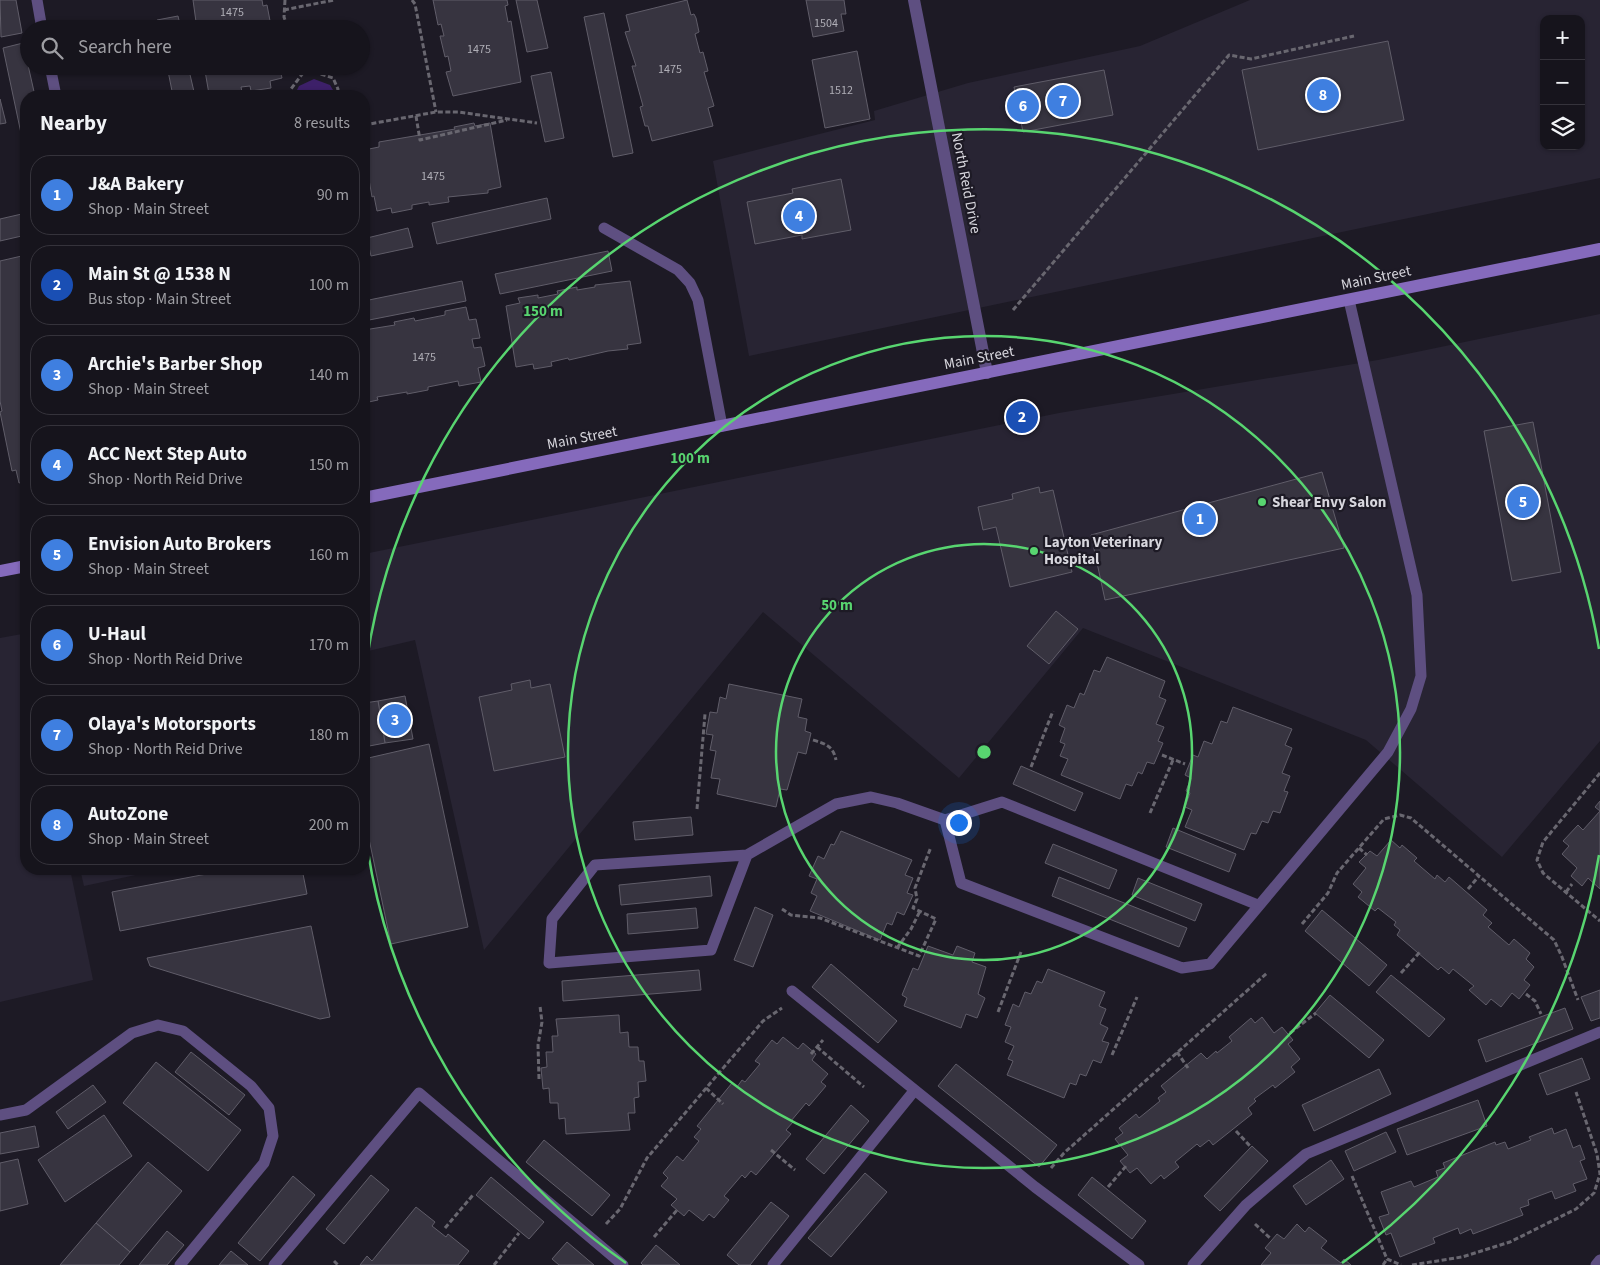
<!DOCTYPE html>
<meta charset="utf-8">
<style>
:root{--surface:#16141c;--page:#1f1d25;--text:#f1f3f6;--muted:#9e9ea3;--line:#35333b;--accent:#db2777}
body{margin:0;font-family:"Source Sans 3",sans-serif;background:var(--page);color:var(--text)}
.controls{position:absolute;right:15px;top:15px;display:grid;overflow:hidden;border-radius:10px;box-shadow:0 1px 4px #0004}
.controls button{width:45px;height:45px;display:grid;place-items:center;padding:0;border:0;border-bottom:1px solid var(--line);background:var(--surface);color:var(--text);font:25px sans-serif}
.you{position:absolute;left:958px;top:822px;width:18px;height:18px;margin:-12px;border:4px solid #fff;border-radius:50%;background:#1a73e8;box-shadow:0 0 0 8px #1a73e833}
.badge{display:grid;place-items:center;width:32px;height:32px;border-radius:50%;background:var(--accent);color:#fff;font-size:16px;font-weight:700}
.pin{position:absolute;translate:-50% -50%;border:2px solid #fff;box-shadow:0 1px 5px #0006}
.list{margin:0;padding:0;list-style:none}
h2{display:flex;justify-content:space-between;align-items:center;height:65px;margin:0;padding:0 20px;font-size:21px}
h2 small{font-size:16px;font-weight:400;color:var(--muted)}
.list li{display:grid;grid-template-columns:32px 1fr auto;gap:15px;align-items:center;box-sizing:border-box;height:80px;margin:0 10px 10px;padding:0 10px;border:1px solid var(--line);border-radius:20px}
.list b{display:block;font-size:19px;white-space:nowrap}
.list p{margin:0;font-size:16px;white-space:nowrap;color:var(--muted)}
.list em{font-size:16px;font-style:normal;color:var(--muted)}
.icon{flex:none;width:28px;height:28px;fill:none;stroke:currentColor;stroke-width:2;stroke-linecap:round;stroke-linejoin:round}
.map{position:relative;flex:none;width:1600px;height:1265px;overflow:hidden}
.search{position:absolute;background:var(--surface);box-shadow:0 1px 4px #0004;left:20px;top:20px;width:350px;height:55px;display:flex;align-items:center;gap:12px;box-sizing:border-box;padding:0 18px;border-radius:28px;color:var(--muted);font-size:19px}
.panel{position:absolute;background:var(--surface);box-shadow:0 1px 4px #0004;left:20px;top:90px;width:350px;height:785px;border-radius:20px}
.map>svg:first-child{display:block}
</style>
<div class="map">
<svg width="1600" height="1265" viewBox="0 0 1600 1265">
<rect width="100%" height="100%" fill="#1d1a25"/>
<g fill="#282433" fill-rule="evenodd">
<path d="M1250,0h350v178l-851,178 -36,-195 162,-41 -1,-9 94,-28 172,-37zM1544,19h37v127h-37z"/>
<polygon points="1600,314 1600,741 1502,857 1366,740 1083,628 959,778 763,612 484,950 415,640 364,652 364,554 1059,413 1378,360"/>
<polygon points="22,634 26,654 26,869 70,869 93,980 0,1002 0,638"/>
<polygon points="80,869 164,869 84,886"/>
</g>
<polygon fill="#3d2069" points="314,79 330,85 333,90 332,96 294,96 299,86"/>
<g fill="#373440" stroke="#605d69">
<polygon points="0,0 16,0 22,33 1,37"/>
<polygon points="193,0 262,0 263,6 267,5 271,26 268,27 268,29 197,29"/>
<polygon points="433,0 507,0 508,5 505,6 508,22 511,21 521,82 453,96 446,72 451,71 448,56 445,57 440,36 444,36 441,24 438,25"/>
<polygon points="516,0 537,0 548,48 527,52"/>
<polygon points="687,0 691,15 694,14 696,18 699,32 695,34 700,53 703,52 708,71 704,72 714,106 708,108 713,126 652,141 648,126 645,126 640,107 643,106 632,66 636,66 625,32 630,31 626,15"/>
<polygon points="806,0 844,0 846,14 841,14 844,31 813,37"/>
<polygon points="604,13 633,153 613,157 584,17"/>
<polygon points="178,16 181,29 159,29 157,20"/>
<polygon points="1388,41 1404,120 1258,150 1242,70"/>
<polygon points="23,43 35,96 26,96 26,137 22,138 3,48"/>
<polygon points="857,51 870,119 825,128 812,60"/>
<polygon points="167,66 188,66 195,96 173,96"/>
<polygon points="207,66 279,66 282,78 270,81 271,88 251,91 250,86 241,87 242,92 222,96 220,92 209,94 205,71 207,71"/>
<polygon points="1104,70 1113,115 1023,132 1014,87"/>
<polygon points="551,72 564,138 545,142 531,76"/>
<polygon points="0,99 6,123 0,124"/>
<polygon points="474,123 475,126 490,123 501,187 488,190 488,193 448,197 449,202 429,205 429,202 412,205 412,209 392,213 391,208 377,211 374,196 372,197 364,150 379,147 379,142 455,129 454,127"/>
<polygon points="841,179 851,230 802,239 802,235 755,244 747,202 793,193 792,189"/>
<polygon points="547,198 551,219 437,244 432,223"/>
<polygon points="26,213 26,235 0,241 0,219"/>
<polygon points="408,228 413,247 371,256 367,238"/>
<polygon points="608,251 612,271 500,294 495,274"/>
<polygon points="26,255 26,481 19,483 16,470 12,471 0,412 2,411 0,401 0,261"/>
<polygon points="462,281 466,301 364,321 364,301"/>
<polygon points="630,281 641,343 627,345 628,349 608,351 569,360 568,358 551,362 552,366 534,369 533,364 516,367 506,306 520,303 518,298 538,295 538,298 558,294 557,291 577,287 577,290 595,287 595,285"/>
<polygon points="466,307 469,320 476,319 480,338 472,339 474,348 481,347 485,366 478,368 481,382 459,386 458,381 428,387 428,390 407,394 407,392 377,397 378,400 364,403 364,330 395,325 394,322 414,318 415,321 445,315 445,311"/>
<polygon points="1533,422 1561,572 1512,581 1484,431"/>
<polygon points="1322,472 1344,548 1105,600 1091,535"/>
<polygon points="1039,487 1040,493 1053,490 1072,572 1010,587 996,527 983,530 978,507 1013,499 1012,494"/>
<polygon points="1056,611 1078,629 1049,664 1027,646"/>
<polygon points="1107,657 1165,681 1159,697 1166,700 1156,724 1164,727 1158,741 1163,743 1154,764 1147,762 1142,774 1138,772 1132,786 1126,784 1120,799 1061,775 1068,759 1060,756 1065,744 1060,742 1065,728 1059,725 1067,705 1074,708 1080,693 1084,695 1094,670 1100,672"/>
<polygon points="530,680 531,688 550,684 565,757 494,771 479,697 512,690 511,684"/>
<polygon points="729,684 802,699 798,717 807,719 805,731 811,733 806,754 798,752 787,790 780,789 776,807 717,794 720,779 711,778 716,751 710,750 713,735 706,734 710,712 717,713 720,697 726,699"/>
<polygon points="405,696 413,739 385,743 378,701"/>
<polygon points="378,701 385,743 364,747 364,703"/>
<polygon points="1233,707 1292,729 1285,745 1292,748 1282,773 1290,776 1284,791 1288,792 1280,813 1273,811 1268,823 1262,821 1256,834 1251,833 1244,850 1185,827 1192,810 1185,807 1190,793 1186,791 1191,778 1185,775 1193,755 1198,757 1204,741 1212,744 1221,721 1227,723"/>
<polygon points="429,744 468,927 391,944 364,815 364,759"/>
<polygon points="1021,766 1083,793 1075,811 1013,784"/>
<polygon points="1600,801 1600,889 1588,878 1582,886 1571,876 1577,868 1562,854 1569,846 1563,841 1578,825 1583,830 1600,811 1595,807"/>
<polygon points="691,817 693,835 635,840 633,822"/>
<polygon points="1173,828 1236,854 1229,872 1166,847"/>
<polygon points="841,831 912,860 905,875 913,878 907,893 913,895 904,915 897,912 892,925 887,923 880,940 810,911 817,896 811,893 817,879 809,876 818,856 824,859 831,844 834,845"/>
<polygon points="1391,840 1400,848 1402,845 1417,858 1414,861 1435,879 1437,875 1445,882 1449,877 1487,910 1483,915 1492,923 1488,927 1509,945 1514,939 1530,953 1526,959 1534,967 1524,980 1530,985 1519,999 1512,993 1501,1007 1491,999 1486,1005 1469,990 1474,986 1453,969 1449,974 1441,967 1438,970 1397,935 1400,930 1394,925 1396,922 1378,908 1375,911 1358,897 1362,892 1353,884 1366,868 1359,862 1370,851 1377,856"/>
<polygon points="1053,844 1117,870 1109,889 1045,863"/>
<polygon points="233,869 302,869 307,894 120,931 112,892"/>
<polygon points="710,876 712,896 621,905 619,885"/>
<polygon points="1059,877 1187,928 1179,947 1052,896"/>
<polygon points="1138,878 1202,904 1195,921 1132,895"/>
<polygon points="755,907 773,915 753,967 734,960"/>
<polygon points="696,908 698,928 628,934 627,914"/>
<polygon points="1322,910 1387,965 1369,986 1305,931"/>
<polygon points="311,926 330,1017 320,1019 150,966 147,958"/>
<polygon points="928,946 953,955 957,946 975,953 972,962 986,967 978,994 985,998 977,1018 966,1014 961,1028 904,1006 907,998 902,995 913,968 918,970"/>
<polygon points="831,964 897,1021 878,1043 812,987"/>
<polygon points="1048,969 1105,992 1099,1006 1106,1009 1100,1024 1108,1028 1102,1041 1109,1043 1101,1063 1093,1060 1086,1076 1080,1074 1076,1085 1070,1083 1064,1098 1007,1075 1013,1061 1008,1059 1014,1046 1005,1042 1011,1027 1005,1025 1013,1004 1019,1007 1025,992 1031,994 1037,981 1042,983"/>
<polygon points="699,970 701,990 563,1001 562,981"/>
<polygon points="1391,975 1445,1019 1429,1037 1376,992"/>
<polygon points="1600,990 1600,1018 1591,1021 1581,997"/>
<polygon points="1330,995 1384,1040 1369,1058 1315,1013"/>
<polygon points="1565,1008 1573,1029 1486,1062 1478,1040"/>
<polygon points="619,1015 620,1033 628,1032 629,1047 638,1047 639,1061 644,1061 646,1081 638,1082 639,1097 634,1098 635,1113 628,1113 630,1130 566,1134 565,1118 559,1119 558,1103 550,1103 549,1088 543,1089 541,1068 547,1067 546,1052 553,1052 552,1036 558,1036 556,1019"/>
<polygon points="1262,1017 1274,1033 1282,1027 1293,1040 1288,1044 1300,1059 1291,1067 1295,1072 1275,1088 1273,1085 1254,1099 1256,1101 1248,1108 1252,1114 1213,1145 1209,1140 1200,1147 1197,1144 1175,1162 1179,1167 1164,1179 1161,1175 1151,1184 1137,1168 1130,1173 1120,1161 1128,1155 1115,1139 1123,1133 1119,1128 1136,1114 1139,1118 1160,1101 1158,1098 1166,1092 1161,1086 1201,1053 1207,1059 1216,1051 1217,1053 1232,1041 1229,1037 1251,1018 1255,1023"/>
<polygon points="783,1037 798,1049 803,1043 816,1054 812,1060 828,1074 821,1082 826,1086 809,1106 806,1103 791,1121 793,1122 786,1130 791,1134 756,1175 751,1171 745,1178 742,1175 724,1196 729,1200 714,1218 709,1214 703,1221 689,1210 684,1216 671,1205 677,1199 661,1186 668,1178 663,1173 677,1156 683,1161 699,1141 694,1137 701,1129 697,1126 732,1083 737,1087 742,1080 745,1082 760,1064 755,1061 772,1040 777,1044"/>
<polygon points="191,1052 245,1095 229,1115 175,1072"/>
<polygon points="1582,1058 1590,1079 1547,1095 1539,1074"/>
<polygon points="156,1062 241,1130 208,1171 123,1103"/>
<polygon points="956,1064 1057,1145 1039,1167 938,1086"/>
<polygon points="1379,1069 1391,1094 1314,1131 1302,1105"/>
<polygon points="93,1085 106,1102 68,1129 56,1112"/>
<polygon points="1478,1100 1487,1126 1407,1155 1397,1129"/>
<polygon points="851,1105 869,1121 824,1174 806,1159"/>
<polygon points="104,1115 132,1156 65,1202 38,1160"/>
<polygon points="35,1126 39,1147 0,1154 0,1133"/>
<polygon points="1552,1128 1554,1134 1566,1129 1573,1148 1580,1145 1585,1159 1580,1161 1587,1179 1573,1184 1576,1191 1555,1199 1552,1191 1528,1200 1529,1205 1520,1208 1523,1215 1473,1234 1471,1229 1460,1234 1458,1228 1433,1238 1435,1243 1400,1257 1391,1233 1386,1235 1379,1217 1389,1214 1381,1192 1411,1181 1414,1187 1438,1177 1436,1171 1445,1168 1443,1163 1495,1142 1496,1145 1505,1142 1508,1149 1531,1140 1529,1137"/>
<polygon points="1386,1132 1396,1152 1354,1171 1345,1151"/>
<polygon points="544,1140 610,1195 592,1216 526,1162"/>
<polygon points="1252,1146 1268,1161 1220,1211 1204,1196"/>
<polygon points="18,1159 28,1204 0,1211 0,1163"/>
<polygon points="1331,1160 1344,1179 1306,1205 1293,1186"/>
<polygon points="148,1162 182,1191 130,1252 96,1223"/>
<polygon points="865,1173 887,1192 831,1257 808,1238"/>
<polygon points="371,1175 389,1190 344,1244 326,1229"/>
<polygon points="293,1176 315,1195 260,1261 238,1243"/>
<polygon points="491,1177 544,1222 529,1239 476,1195"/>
<polygon points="1092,1177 1146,1221 1132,1239 1078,1195"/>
<polygon points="771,1202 789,1216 750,1265 739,1265 727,1255"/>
<polygon points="416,1207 435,1222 432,1226 446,1237 448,1234 469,1251 458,1265 360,1265 367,1256 372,1261"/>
<polygon points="96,1223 130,1252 119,1265 60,1265"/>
<polygon points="1297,1224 1305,1232 1309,1227 1327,1241 1321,1248 1341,1263 1344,1259 1351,1265 1261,1265 1271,1253 1265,1248 1277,1234 1284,1239"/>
<polygon points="167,1231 184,1245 167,1265 139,1265"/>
<polygon points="567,1242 594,1265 559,1265 552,1259"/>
<polygon points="656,1245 680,1265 643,1265 641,1263"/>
<polygon points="231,1251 248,1265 219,1265"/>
</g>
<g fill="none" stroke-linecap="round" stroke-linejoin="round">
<g stroke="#696770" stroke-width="3" stroke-dasharray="5 2.5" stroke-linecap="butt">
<polyline points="285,0 284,17 288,29"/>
<polyline points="412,0 415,4 436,112"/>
<polyline points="284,10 334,0"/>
<polyline points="290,96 291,89 303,73 317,73 333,78 338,89 336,96"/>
<polyline points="416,116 420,140 507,120"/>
<polyline points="364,125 436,112 458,112 537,123"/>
<polyline points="364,230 364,231"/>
<polyline points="1013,310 1229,55 1251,59 1354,36"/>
<path d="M813,740c13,4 20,6 23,20"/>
<polyline points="1162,755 1185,764"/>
<polyline points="1031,767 1053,711"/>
<polyline points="1600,773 1543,842 1537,860 1543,873 1600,921"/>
<polyline points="697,809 705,714"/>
<polyline points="1150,813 1173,760"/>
<polyline points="1359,848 1367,855"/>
<polyline points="1468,889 1479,876"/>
<polyline points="1566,892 1572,884"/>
<polyline points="782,909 791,915 820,918 919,956 936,919 913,908 917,899 915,888 931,847"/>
<polyline points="1302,924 1328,893 1337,873 1384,819 1400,815 1411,818 1554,940 1562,957 1578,1000"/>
<polyline points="897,948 911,929 920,911"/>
<polyline points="1401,973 1420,952"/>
<polyline points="1526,994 1535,1001 1541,1014"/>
<polyline points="998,1012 1021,952"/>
<polyline points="1290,1033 1316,1013"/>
<polyline points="817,1047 864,1087"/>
<polyline points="1177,1052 1188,1068"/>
<polyline points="811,1054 823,1040"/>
<polyline points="1112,1055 1137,997"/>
<polyline points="539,1079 538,1045 542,1022 540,1006"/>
<polyline points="706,1088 723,1104"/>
<polyline points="1236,1131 1250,1146"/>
<polyline points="771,1150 795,1170"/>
<polyline points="1051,1168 1064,1153 1267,973"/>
<polyline points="1352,1176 1387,1259 1401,1265"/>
<polyline points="1108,1187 1126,1166"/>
<polyline points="606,1224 620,1209 647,1158 763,1021 782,1008"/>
<polyline points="1255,1224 1271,1239"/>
<polyline points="445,1228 473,1195"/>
<polyline points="654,1237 677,1210"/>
<polyline points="334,1261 338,1265"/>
<polyline points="494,1265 519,1233"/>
<polyline points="1383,1265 1387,1259"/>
<polyline points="1412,1265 1462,1257 1510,1242 1576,1209 1594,1193 1600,1174 1597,1154 1576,1092"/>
</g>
<g stroke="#5e4f81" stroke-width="11">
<polyline points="37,0 42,29"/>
<polyline points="50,66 56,96"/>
<polyline points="604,228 678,270 690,283 698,300 722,426"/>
<polyline points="945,820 961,883 1182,968 1210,964 1388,752 1411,709 1421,676 1417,595 1349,300"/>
<polyline points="747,855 595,865 552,919 549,963 711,950 747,855 836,804 871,797 897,803 945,820 1002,802 1258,905"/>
<polyline points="792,991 1035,1187 1139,1265"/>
<polyline points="0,1115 26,1110 132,1033 158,1025 183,1031 251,1086 269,1108 273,1136 264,1163 180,1265"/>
<polyline points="274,1265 419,1093 623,1265"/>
<polyline points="773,1265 914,1091"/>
<polyline points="1193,1265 1246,1205 1306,1154 1600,1032"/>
<polyline points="1596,1265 1600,1260"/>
</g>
<polyline stroke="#5e4f81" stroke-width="12" points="914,0 987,373"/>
<g stroke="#856abc" stroke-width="12">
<polyline points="364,498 1600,249"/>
<polyline points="0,571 26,566"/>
</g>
</g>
<g fill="none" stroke="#58d570" stroke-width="2.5">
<circle cx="984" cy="752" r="208"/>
<circle cx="984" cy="752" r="416"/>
<path d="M1599 855A624 624 0 0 1 1342 1263M626 1263A624 624 0 0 1 364 823M364 681A624 624 0 0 1 1599 649"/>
</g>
<g fill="#58d570" stroke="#1d1a25" stroke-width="2">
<circle cx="1262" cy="502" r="5"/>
<circle cx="1034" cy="551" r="5"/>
</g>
<g text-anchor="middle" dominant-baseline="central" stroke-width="4.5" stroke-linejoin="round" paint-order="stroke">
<g font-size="12" fill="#afaeb6">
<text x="232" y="12">1475</text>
<text x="826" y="23">1504</text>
<text x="479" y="49">1475</text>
<text x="670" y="69">1475</text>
<text x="841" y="90">1512</text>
<text x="433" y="176">1475</text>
<text x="424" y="357">1475</text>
</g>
<g font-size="15" fill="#d7d6dd" stroke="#1d1a25">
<text transform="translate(966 183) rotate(79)">North Reid Drive</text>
<text transform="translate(1376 278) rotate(-12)">Main Street</text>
<text transform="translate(979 358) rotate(-11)">Main Street</text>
<text transform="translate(582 438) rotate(-11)">Main Street</text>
</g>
<g font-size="15" font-weight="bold" fill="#d7d6dd" stroke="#1d1a25" text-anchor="start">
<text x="1272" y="502">Shear Envy Salon</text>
<text x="1044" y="542">Layton Veterinary<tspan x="1044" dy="17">Hospital</tspan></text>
</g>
</g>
<circle cx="984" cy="752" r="8" fill="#58d570" stroke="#1d1a25" stroke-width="2.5"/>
<g font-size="15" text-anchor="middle" font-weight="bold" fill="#58d570" stroke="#1d1a25" stroke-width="4.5" stroke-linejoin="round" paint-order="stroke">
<text x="543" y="316">150 m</text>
<text x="690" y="463">100 m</text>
<text x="837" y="610">50 m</text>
</g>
</svg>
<div class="controls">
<button>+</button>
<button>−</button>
<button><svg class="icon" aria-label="layers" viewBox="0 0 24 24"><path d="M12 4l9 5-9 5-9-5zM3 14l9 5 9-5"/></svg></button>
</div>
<div class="you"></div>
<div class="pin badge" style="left:1200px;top:519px;background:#3f7fe0">1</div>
<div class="pin badge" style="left:1022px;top:417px;background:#1a4fb4">2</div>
<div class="pin badge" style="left:395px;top:720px;background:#3f7fe0">3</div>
<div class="pin badge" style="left:799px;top:216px;background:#3f7fe0">4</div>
<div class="pin badge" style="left:1523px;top:502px;background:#3f7fe0">5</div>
<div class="pin badge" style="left:1023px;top:106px;background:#3f7fe0">6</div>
<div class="pin badge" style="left:1063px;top:101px;background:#3f7fe0">7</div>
<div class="pin badge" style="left:1323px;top:95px;background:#3f7fe0">8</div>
<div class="search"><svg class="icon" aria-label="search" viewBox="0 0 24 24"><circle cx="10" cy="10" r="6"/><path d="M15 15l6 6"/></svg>Search here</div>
<section class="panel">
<h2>Nearby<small>8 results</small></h2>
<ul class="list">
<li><span class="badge" style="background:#3f7fe0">1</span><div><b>J&amp;A Bakery</b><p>Shop · Main Street</p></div><em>90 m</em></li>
<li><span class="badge" style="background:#1a4fb4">2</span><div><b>Main St @ 1538 N</b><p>Bus stop · Main Street</p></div><em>100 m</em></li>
<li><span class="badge" style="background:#3f7fe0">3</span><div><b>Archie's Barber Shop</b><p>Shop · Main Street</p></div><em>140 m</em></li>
<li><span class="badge" style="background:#3f7fe0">4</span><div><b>ACC Next Step Auto</b><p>Shop · North Reid Drive</p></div><em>150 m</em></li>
<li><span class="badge" style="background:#3f7fe0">5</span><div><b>Envision Auto Brokers</b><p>Shop · Main Street</p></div><em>160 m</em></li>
<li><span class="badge" style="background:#3f7fe0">6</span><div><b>U-Haul</b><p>Shop · North Reid Drive</p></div><em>170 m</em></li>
<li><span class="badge" style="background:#3f7fe0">7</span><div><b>Olaya's Motorsports</b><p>Shop · North Reid Drive</p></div><em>180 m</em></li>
<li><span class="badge" style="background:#3f7fe0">8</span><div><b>AutoZone</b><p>Shop · Main Street</p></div><em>200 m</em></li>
</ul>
</section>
</div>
